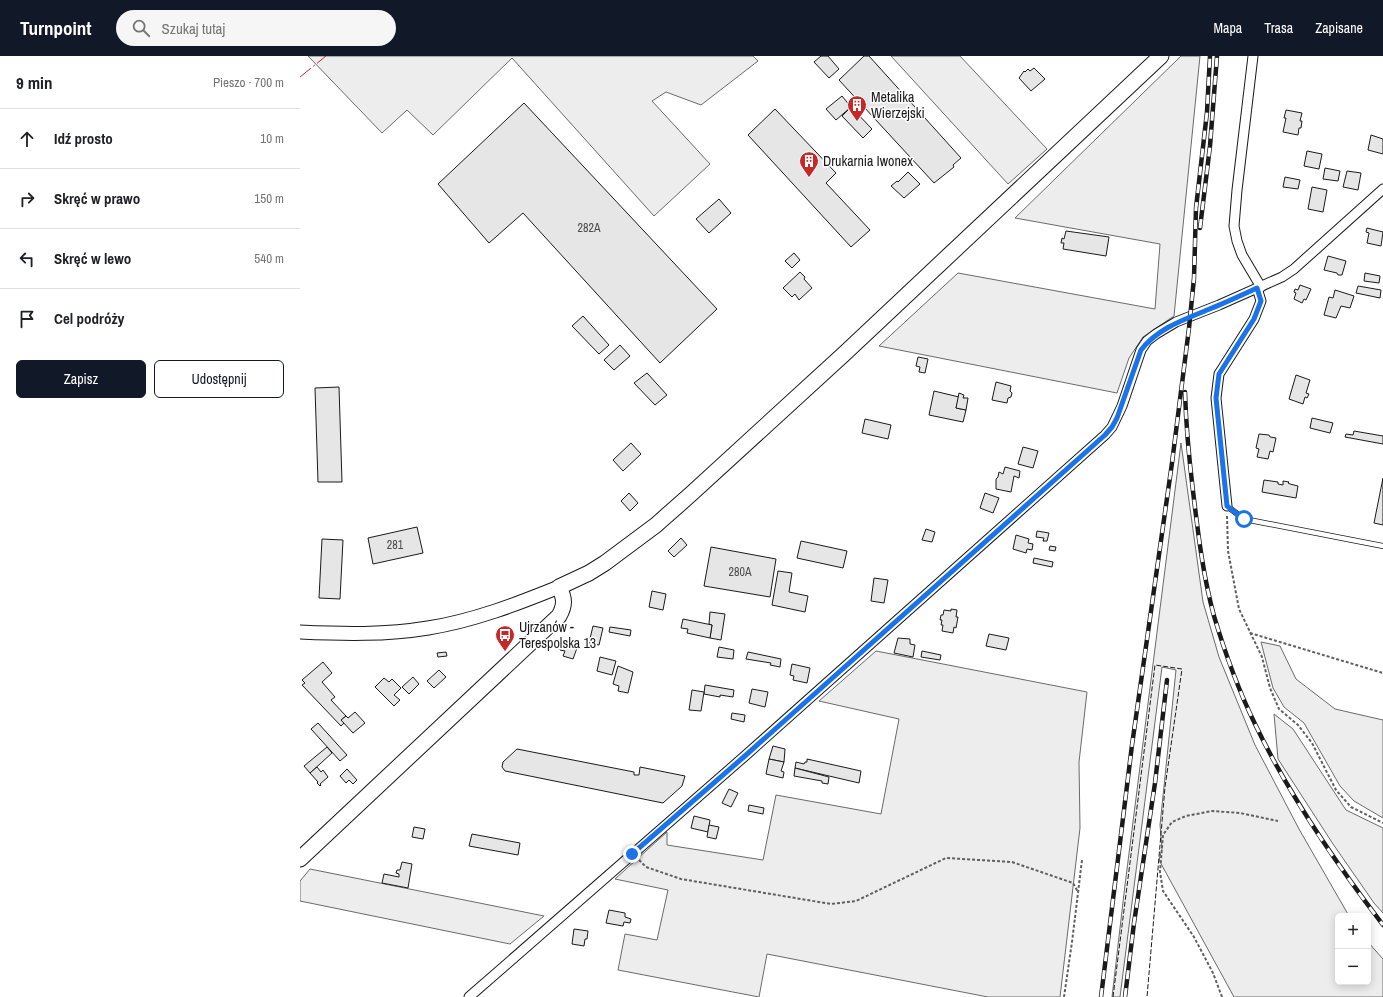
<!DOCTYPE html>
<html lang="pl">
<meta charset="utf-8">
<style>
:root{--surface:#fff;--page:#f6f6f6;--text:#202124;--muted:#757577;--line:#e0e0e0;--accent:#111827}
body{margin:0;font-family:"Archivo Narrow",sans-serif;background:var(--page);color:var(--text)}
.controls{position:absolute;right:12px;bottom:12px;display:grid;overflow:hidden;border-radius:6px;box-shadow:0 2px 10px #0003}
.controls button{width:36px;height:36px;display:grid;place-items:center;padding:0;border:0;border-bottom:1px solid var(--line);background:var(--surface);color:var(--text);font:20px sans-serif}
.stop{position:absolute;width:12px;height:12px;margin:-9px;border:3px solid #1a73e8;border-radius:50%;background:#fff}
.stop.end{background:#1a73e8;border-color:#fff;box-shadow:0 1px 4px #0008}
.list{margin:0;padding:0;list-style:none}
h2{display:flex;justify-content:space-between;align-items:center;height:52px;margin:0;padding:0 16px;font-size:17px}
h2 small{font-size:13px;font-weight:400;color:var(--muted)}
.list li{display:grid;grid-template-columns:26px 1fr auto;gap:12px;align-items:center;box-sizing:border-box;height:60px;padding:0 16px;border-top:1px solid var(--line)}
.list b{display:block;font-size:15px;white-space:nowrap}
.list em{font-size:13px;font-style:normal;color:var(--muted)}
.actions{display:flex;gap:8px;padding:12px 16px}
.actions a{flex:1;padding:9px 0;border:1px solid var(--accent);border-radius:6px;text-align:center;font-size:14px;color:var(--accent)}
.actions .main{background:var(--accent);color:#fff}
.icon{flex:none;width:22px;height:22px;fill:none;stroke:currentColor;stroke-width:2;stroke-linecap:round;stroke-linejoin:round}
.map{position:relative;flex:none;width:1083px;height:941px;overflow:hidden}
header{display:flex;align-items:center;gap:24px;box-sizing:border-box;height:56px;padding:0 20px;background:var(--accent);color:#fff}
header strong{font-size:19px}
nav{display:flex;gap:22px;margin-inline-start:auto;font-size:14px}
.search{width:280px;height:36px;background:var(--page);display:flex;align-items:center;gap:10px;box-sizing:border-box;padding:0 14px;border-radius:22px;color:var(--muted);font-size:15px}
main{display:flex}
aside{flex:1;background:var(--surface)}
.map>svg:first-child{display:block}
</style>
<header>
<strong>Turnpoint</strong>
<div class="search"><svg class="icon" aria-label="search" viewBox="0 0 24 24"><circle cx="10" cy="10" r="6"/><path d="M15 15l6 6"/></svg>Szukaj tutaj</div>
<nav><a>Mapa</a><a>Trasa</a><a>Zapisane</a></nav>
</header>
<main>
<aside>
<h2>9 min<small>Pieszo · 700 m</small></h2>
<ul class="list">
<li><svg class="icon" aria-label="ahead" viewBox="0 0 24 24"><path d="M12 20V5M6 11l6-6 6 6"/></svg><div><b>Idź prosto</b></div><em>10 m</em></li>
<li><svg class="icon" aria-label="right" viewBox="0 0 24 24"><path d="M7 20v-9h11M14 6l5 5-5 5"/></svg><div><b>Skręć w prawo</b></div><em>150 m</em></li>
<li><svg class="icon" aria-label="left" viewBox="0 0 24 24"><path d="M17 20v-9H6M10 6l-5 5 5 5"/></svg><div><b>Skręć w lewo</b></div><em>540 m</em></li>
<li><svg class="icon" aria-label="arrive" viewBox="0 0 24 24"><path d="M6 21V4h12l-3 4 3 4H6"/></svg><div><b>Cel podróży</b></div></li>
</ul>
<div class="actions"><a class="main">Zapisz</a><a>Udostępnij</a></div>
</aside>
<div class="map">
<svg width="1083" height="941" viewBox="0 0 1083 941">
<rect width="100%" height="100%" fill="#fff"/>
<g fill="#ededed" stroke="#6a6a6a">
<polygon points="8,0 453,0 458,5 401,49 366,36 352,45 410,108 354,160 212,2 133,79 107,54 82,77"/>
<polygon points="591,0 660,0 747,93 708,128"/>
<polygon points="881,0 900,0 874,260 843,281 829,302 817,337 579,290 658,217 855,253 860,188 715,162"/>
<polygon points="881,387 903,546 919,601 955,689 999,773 1049,860 1038,860 1038,926 1068,926 1068,886 1083,903 1083,941 934,941 859,804 862,793 860,769 876,614 862,611 820,941 812,941 825,829"/>
<polygon points="961,586 980,590 996,623 1035,653 1083,664 1083,762 1054,745 1040,730 1004,667 984,651 973,632"/>
<polygon points="576,595 787,636 779,706 780,772 760,941 688,941 467,898 459,941 318,914 325,878 357,884 368,834 315,823 367,776 367,789 463,804 476,739 581,758 599,663 519,645"/>
<polygon points="974,658 993,673 1046,754 1083,772 1083,857 1074,847 1033,788 978,703"/>
<polygon points="10,813 244,860 210,888 0,845 0,825"/>
</g>
<g fill="#e6e6e6" stroke="#1a1a1a">
<polygon points="521,0 528,0 539,13 529,22 514,6"/>
<polygon points="564,0 569,0 661,102 653,109 654,111 634,127 539,24"/>
<polygon points="734,12 745,23 731,35 719,22 724,15 725,16 728,13 730,15"/>
<polygon points="542,40 551,51 536,64 526,53"/>
<polygon points="224,47 417,253 360,307 223,157 189,187 138,128"/>
<polygon points="551,51 572,73 563,82 542,60"/>
<polygon points="475,53 536,117 526,127 570,174 551,191 448,79"/>
<polygon points="986,54 1002,57 1000,65 1002,65 1001,72 999,72 998,79 983,76 986,62 984,62"/>
<polygon points="1071,79 1083,83 1083,98 1068,94"/>
<polygon points="1007,95 1022,98 1019,113 1004,110"/>
<polygon points="1025,112 1040,115 1038,125 1023,123"/>
<polygon points="1047,115 1061,117 1058,134 1043,131"/>
<polygon points="608,116 620,128 604,142 591,130 597,125 598,126"/>
<polygon points="985,121 1000,124 998,133 983,131"/>
<polygon points="1012,131 1027,134 1023,156 1008,153"/>
<polygon points="419,143 431,157 409,177 396,163"/>
<polygon points="1067,172 1083,176 1081,190 1067,187 1069,177 1066,176"/>
<polygon points="766,175 809,181 806,200 763,193 764,187 761,187 762,182 764,183"/>
<polygon points="494,197 500,204 492,212 485,205"/>
<polygon points="1028,200 1046,205 1042,219 1038,219 1037,217 1024,214"/>
<polygon points="500,216 505,221 504,223 512,232 499,244 495,238 492,241 483,232"/>
<polygon points="1065,217 1080,220 1079,227 1064,225"/>
<polygon points="1000,229 1011,233 1006,244 1004,243 1002,247 994,243 996,237 994,236 995,233 998,234"/>
<polygon points="1058,230 1081,234 1080,242 1056,237"/>
<polygon points="1035,234 1054,240 1050,252 1041,250 1036,262 1024,259 1029,241 1033,242"/>
<polygon points="283,260 309,289 299,298 272,270"/>
<polygon points="320,289 330,300 314,314 304,304"/>
<polygon points="618,301 628,303 625,317 619,316 620,311 616,310"/>
<polygon points="347,317 367,339 355,349 334,327"/>
<polygon points="996,319 1010,324 1006,337 1009,338 1007,342 1005,341 1003,348 989,343"/>
<polygon points="696,326 711,330 710,335 712,337 711,341 708,342 707,347 692,344"/>
<polygon points="39,331 42,426 18,426 15,332"/>
<polygon points="634,335 659,341 656,352 666,354 663,366 629,359"/>
<polygon points="659,337 664,339 663,342 668,342 666,354 656,352"/>
<polygon points="1012,362 1033,367 1030,377 1010,372"/>
<polygon points="565,363 591,369 588,383 562,377"/>
<polygon points="1054,375 1083,380 1083,388 1045,381 1046,378 1053,379"/>
<polygon points="959,378 969,379 970,381 976,382 973,396 970,395 968,403 957,401 959,393 956,392"/>
<polygon points="331,387 341,398 323,415 313,404"/>
<polygon points="723,391 738,395 733,412 718,408"/>
<polygon points="705,411 720,415 719,422 714,420 711,436 696,433 696,423 698,421 699,416 703,418"/>
<polygon points="1083,422 1083,469 1074,467"/>
<polygon points="964,424 978,426 978,428 983,429 983,425 989,426 988,427 990,428 998,430 996,442 962,436"/>
<polygon points="329,437 338,447 330,455 321,445"/>
<polygon points="685,437 699,442 693,457 680,452"/>
<polygon points="117,471 123,497 73,508 68,482"/>
<polygon points="626,473 635,476 632,486 622,484"/>
<polygon points="737,475 749,477 747,485 743,485 744,482 736,481"/>
<polygon points="716,479 729,483 728,487 733,488 732,494 727,493 726,497 713,493"/>
<polygon points="381,482 387,489 374,501 368,495"/>
<polygon points="22,483 43,484 40,543 19,542"/>
<polygon points="501,485 547,495 543,512 497,502"/>
<polygon points="750,490 756,491 755,495 749,494"/>
<polygon points="411,491 476,503 470,541 404,530"/>
<polygon points="734,502 753,506 752,511 733,507"/>
<polygon points="478,515 492,517 489,536 508,540 505,556 472,549"/>
<polygon points="574,522 588,524 584,547 571,545"/>
<polygon points="352,535 366,538 363,554 349,551"/>
<polygon points="651,553 657,554 656,561 658,561 656,572 654,571 653,577 642,575 643,569 641,569 642,564 640,564 641,559 643,559 644,554 651,555"/>
<polygon points="410,556 425,558 421,584 410,582 412,569 409,568"/>
<polygon points="383,563 412,569 410,582 387,577 388,573 381,572"/>
<polygon points="293,570 303,572 299,589 289,587"/>
<polygon points="310,571 331,574 330,580 309,576"/>
<polygon points="689,578 709,582 706,594 686,590"/>
<polygon points="598,582 610,583 610,588 615,589 613,601 594,597"/>
<polygon points="262,587 277,592 273,603 263,600 265,595 260,594"/>
<polygon points="419,591 434,594 433,603 417,601"/>
<polygon points="622,595 641,599 640,604 621,601"/>
<polygon points="146,596 147,600 138,601 137,597"/>
<polygon points="448,596 481,603 480,611 470,609 471,607 446,603"/>
<polygon points="300,601 316,605 312,619 297,615"/>
<polygon points="23,606 32,617 22,626 35,641 31,644 46,660 41,664 44,667 41,670 2,629 5,627 2,624"/>
<polygon points="492,608 510,612 507,627 493,624 494,620 490,619"/>
<polygon points="318,610 333,616 328,637 318,635 319,630 313,628"/>
<polygon points="139,614 146,621 134,632 127,625"/>
<polygon points="113,621 119,628 109,638 102,631"/>
<polygon points="84,622 89,626 92,623 101,632 94,639 100,644 94,650 75,631"/>
<polygon points="405,629 434,634 433,641 420,639 420,641 404,638"/>
<polygon points="452,633 468,636 465,651 449,647"/>
<polygon points="392,634 404,636 401,655 389,654"/>
<polygon points="55,656 65,667 53,677 41,664 46,660 48,662"/>
<polygon points="432,657 445,659 444,666 431,663"/>
<polygon points="18,667 47,699 40,705 11,673"/>
<polygon points="473,690 485,693 484,706 469,703"/>
<polygon points="27,691 32,697 10,717 4,710"/>
<polygon points="217,693 334,716 334,719 339,719 340,711 385,720 382,730 363,747 205,715 202,711 203,706"/>
<polygon points="469,703 484,706 481,715 484,716 483,722 466,718"/>
<polygon points="507,703 561,715 559,727 495,712 496,706 504,708 505,706 507,706"/>
<polygon points="17,711 21,716 23,714 28,721 20,728 21,729 20,730 17,727 18,726 10,717"/>
<polygon points="495,712 529,721 528,728 522,727 522,725 494,720"/>
<polygon points="47,713 57,724 53,728 49,724 46,727 40,720"/>
<polygon points="429,733 438,737 431,751 422,747"/>
<polygon points="449,749 464,752 463,758 448,755"/>
<polygon points="394,760 410,764 408,776 391,772"/>
<polygon points="409,769 419,771 416,783 407,781"/>
<polygon points="114,771 125,773 123,783 112,781"/>
<polygon points="172,778 220,787 218,799 169,790"/>
<polygon points="102,806 112,808 108,832 82,827 84,818 99,821 99,818 96,817 97,814 100,814"/>
<polygon points="309,854 325,857 325,861 331,863 330,867 324,866 323,870 306,867"/>
<polygon points="274,873 288,875 287,883 285,883 284,890 272,888"/>
</g>
<g fill="none" stroke-linecap="round" stroke-linejoin="round">
<g stroke="#1a1a1a" stroke-width="6">
<polyline id="lane" points="927,450 944,463 1083,490"/>
</g>
<g stroke="#1a1a1a" stroke-width="11">
<g id="street">
<polyline points="953,0 937,134 934,170 937,185 942,199 961,231"/>
<polyline points="927,450 916,342 919,318 954,263 961,245 957,232"/>
<polyline points="169,941 446,699 805,379 812,371 822,350 841,294 847,285 856,278 876,266 919,249 982,221 994,213 1083,133"/>
</g>
</g>
<g stroke="#1a1a1a" stroke-width="15">
<path id="secondary" d="M0,576c43,2 86,3 128,-4 45,-7 89,-24 131,-41"/>
</g>
<g stroke="#1a1a1a" stroke-width="17">
<path id="primary" d="M0,803l259,-243c6,-11 6,-17 0,-29l30,-14 16,-10 51,-38 35,-31 153,-140 317,-298"/>
</g>
<g stroke="#5f5f5f" stroke-width="2" stroke-dasharray="3 2" stroke-linecap="butt">
<polyline points="927,460 928,495 939,553 962,601 970,632 979,653 998,669 1012,687 1036,734 1051,751 1083,767"/>
<polyline points="950,577 1083,617"/>
<polyline points="339,804 346,811 381,823 531,848 556,845 646,802 712,806 773,827 778,836"/>
<polyline points="764,941 772,886 782,804"/>
<polyline points="922,941 913,917 894,881 863,835 860,816 863,779 872,766 886,760 912,755 940,757 978,765"/>
</g>
<use href="#lane" stroke="#fff" stroke-width="4.5"/>
<use href="#street" stroke="#fff" stroke-width="9"/>
<use href="#secondary" stroke="#fff" stroke-width="13"/>
<use href="#primary" stroke="#fff" stroke-width="15"/>
<g stroke="#1a1a1a" stroke-width="4.5">
<g id="rail">
<polyline points="900,172 910,90 917,0"/>
<path d="M885,336c1,33 4,66 8,99 5,42 10,85 21,125 11,37 24,73 41,108 34,71 80,138 128,201"/>
<polyline points="801,941 832,689 872,407 889,272 894,222 896,152 907,56 910,0"/>
<polyline points="825,941 834,867 855,727 867,624"/>
</g>
</g>
<use href="#rail" stroke="#fff" stroke-width="3" stroke-dasharray="9" stroke-linecap="butt"/>
<polyline stroke="#1a1a1a" stroke-width="1" stroke-dasharray="5 2" stroke-linecap="butt" points="813,941 855,609 882,613 865,731 847,941"/>
<polyline stroke="#c62828" stroke-width="1" stroke-dasharray="14 3 2 3" stroke-linecap="butt" points="0,21 26,0"/>
</g>
<g fill="none" stroke-linecap="round" stroke-linejoin="round">
<path stroke="#1a73e8" stroke-width="5" d="M332,798l114,-99 359,-320 7,-8 5,-9 24,-68c18,-23 45,-31 71,-42 15,-6 30,-13 45,-20l4,13 -7,18 -35,55 -3,24 11,108 17,13"/>
</g>
<defs>
<g id="building-pin" transform="scale(1)"><path d="M0 17L-7.5 6A9.5 9.5 0 1 1 7.5 6Z" fill="#c62828" stroke="#fff"/><path d="M-4-6H4V6H1V3H-1V6H-4ZM-2.5-4.3h1.7v1.8h-1.7ZM.8-4.3h1.7v1.8H.8ZM-2.5-1h1.7V.8h-1.7ZM.8-1h1.7V.8H.8Z" fill="#fff"/></g>
<g id="bus-pin" transform="scale(1)"><path d="M0 17L-7.5 6A9.5 9.5 0 1 1 7.5 6Z" fill="#c62828" stroke="#fff"/><path d="M-5-6H5V4H4V6H2V4H-2V6H-4V4H-5ZM-3.5-4V0h7V-4ZM-3.5 1.2v1.5H-2V1.2ZM2 1.2v1.5H3.5V1.2Z" fill="#fff"/></g>
</defs>
<g fill-rule="evenodd">
<use href="#building-pin" x="557" y="49"/>
<use href="#building-pin" x="509" y="105"/>
<use href="#bus-pin" x="205" y="579"/>
</g>
<g text-anchor="middle" dominant-baseline="central" stroke-width="3" stroke-linejoin="round" paint-order="stroke">
<g font-size="12" fill="#4d4d4d">
<text x="289" y="172">282A</text>
<text x="95" y="489">281</text>
<text x="440" y="516">280A</text>
</g>
<g font-size="14" fill="#1a1a1a" stroke="#fff" text-anchor="start">
<text x="571" y="41">Metalika<tspan x="571" dy="16">Wierzejski</tspan></text>
<text x="523" y="105">Drukarnia Iwonex</text>
<text x="219" y="571">Ujrzanów -<tspan x="219" dy="16">Terespolska 13</tspan></text>
</g>
</g>
</svg>
<div class="controls">
<button>+</button>
<button>−</button>
</div>
<div class="stop" style="left:944px;top:463px"></div>
<div class="stop end" style="left:332px;top:798px"></div>
</div>
</main>
